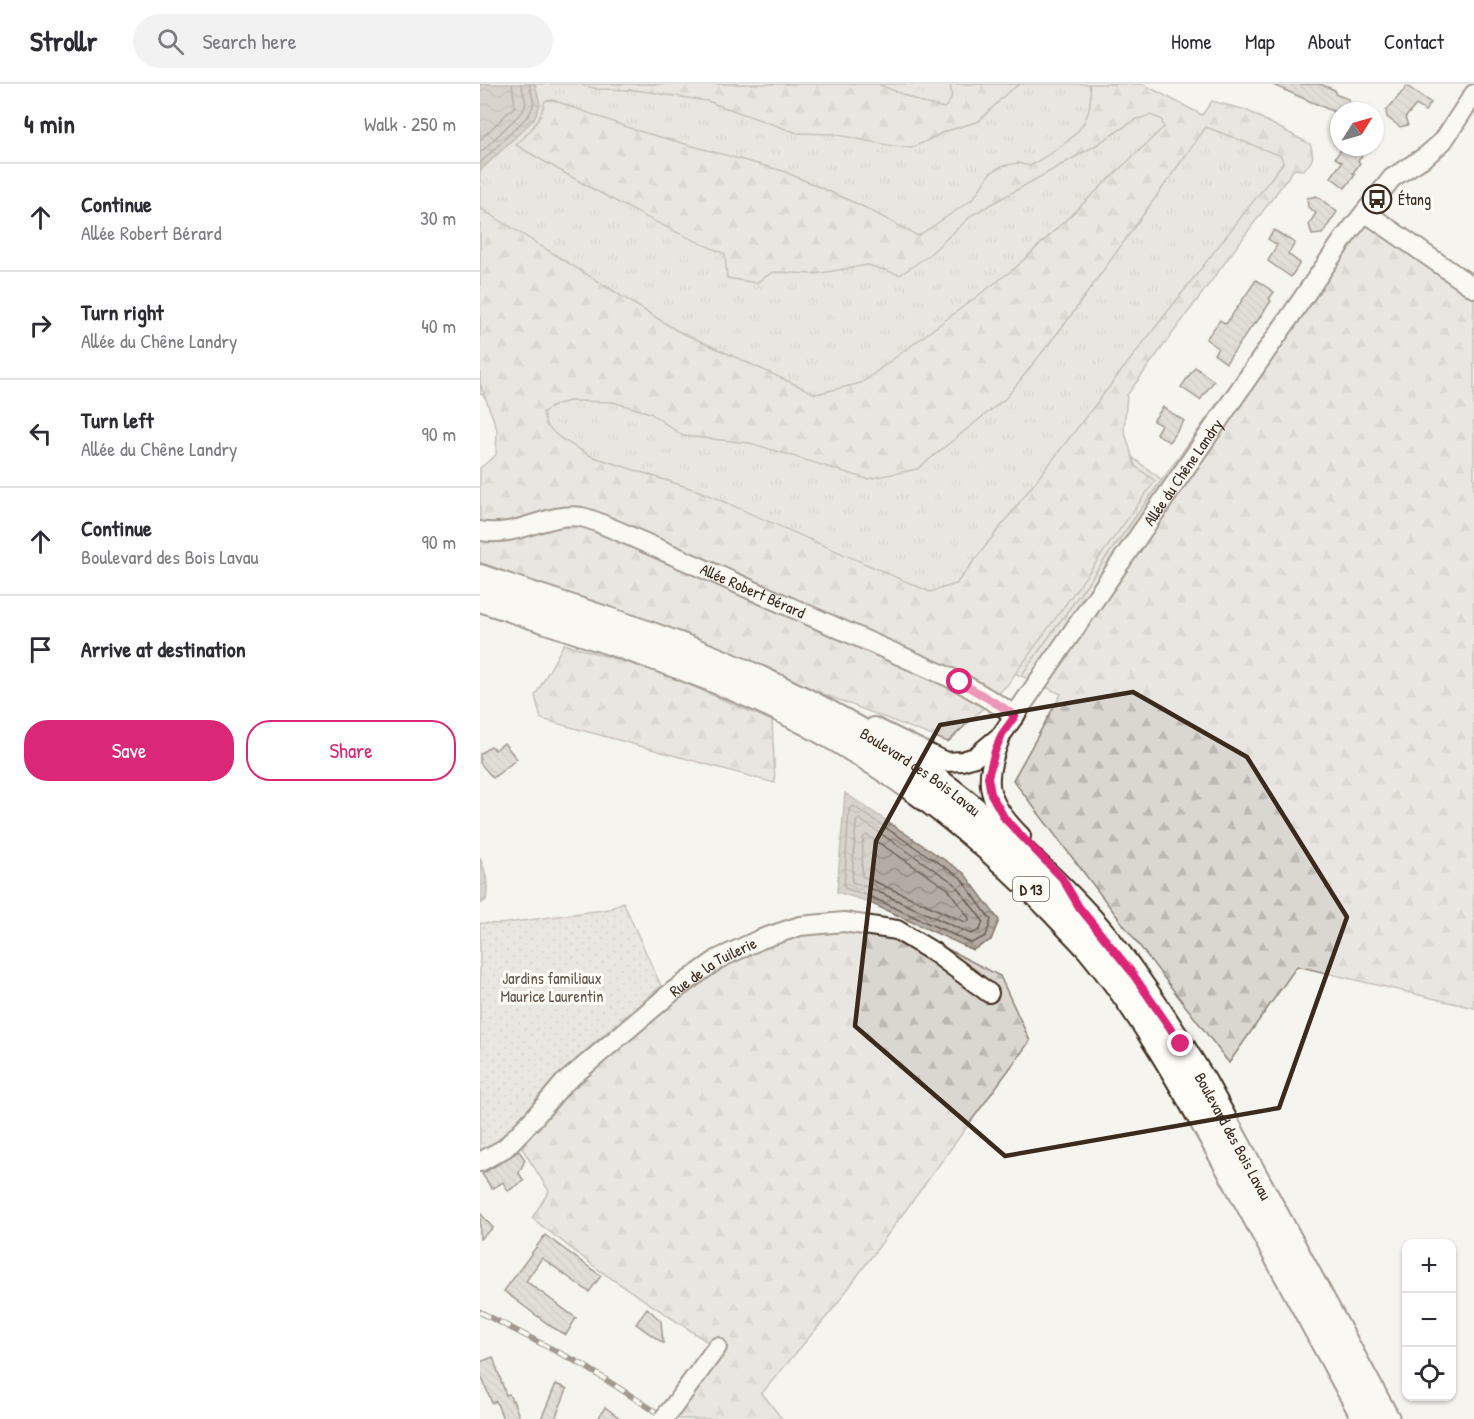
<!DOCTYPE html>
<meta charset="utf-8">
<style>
:root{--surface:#fff;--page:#f2f2f3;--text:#2b2b33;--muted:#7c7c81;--line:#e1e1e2;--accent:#db2777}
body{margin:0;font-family:"Patrick Hand",sans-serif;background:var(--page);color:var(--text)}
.controls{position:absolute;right:18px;bottom:18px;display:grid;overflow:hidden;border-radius:12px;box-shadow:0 2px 4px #0004}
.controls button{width:54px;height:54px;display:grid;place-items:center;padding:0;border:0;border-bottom:2px solid var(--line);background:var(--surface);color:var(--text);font:30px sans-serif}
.compass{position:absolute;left:850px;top:18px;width:54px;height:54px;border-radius:50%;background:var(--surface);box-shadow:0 2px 4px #0004;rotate:53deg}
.stop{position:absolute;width:18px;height:18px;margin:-14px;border:4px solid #db2777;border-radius:50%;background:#fff}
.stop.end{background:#db2777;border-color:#fff;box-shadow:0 2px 6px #0008}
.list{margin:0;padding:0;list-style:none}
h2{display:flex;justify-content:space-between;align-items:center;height:78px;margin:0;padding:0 24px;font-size:26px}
h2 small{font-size:20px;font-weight:400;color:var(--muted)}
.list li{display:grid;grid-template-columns:39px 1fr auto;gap:18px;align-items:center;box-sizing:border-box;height:108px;padding:0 24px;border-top:2px solid var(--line)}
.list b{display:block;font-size:22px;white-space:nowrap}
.list p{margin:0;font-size:20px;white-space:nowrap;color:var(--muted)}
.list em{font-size:20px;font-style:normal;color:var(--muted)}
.actions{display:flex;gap:12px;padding:18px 24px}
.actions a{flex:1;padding:14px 0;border:2px solid var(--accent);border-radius:24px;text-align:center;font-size:21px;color:var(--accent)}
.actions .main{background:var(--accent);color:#fff}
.icon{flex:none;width:33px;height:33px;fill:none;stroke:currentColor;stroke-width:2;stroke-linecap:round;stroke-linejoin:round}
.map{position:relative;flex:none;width:994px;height:1335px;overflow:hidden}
header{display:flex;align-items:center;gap:36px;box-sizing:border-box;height:84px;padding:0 30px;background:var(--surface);border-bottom:2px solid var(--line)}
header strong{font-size:28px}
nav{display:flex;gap:33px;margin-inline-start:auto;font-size:21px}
.search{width:420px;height:54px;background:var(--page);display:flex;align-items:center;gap:15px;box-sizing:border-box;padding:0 21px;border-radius:33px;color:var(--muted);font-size:22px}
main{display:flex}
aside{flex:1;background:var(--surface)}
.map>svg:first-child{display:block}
</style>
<header>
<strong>Strollr</strong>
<div class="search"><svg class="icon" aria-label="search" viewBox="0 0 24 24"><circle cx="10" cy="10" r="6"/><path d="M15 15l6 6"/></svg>Search here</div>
<nav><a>Home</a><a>Map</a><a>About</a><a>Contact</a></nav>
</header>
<main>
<aside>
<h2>4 min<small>Walk · 250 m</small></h2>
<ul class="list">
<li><svg class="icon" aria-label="ahead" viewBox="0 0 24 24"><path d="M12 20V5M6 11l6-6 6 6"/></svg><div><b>Continue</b><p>Allée Robert Bérard</p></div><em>30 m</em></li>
<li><svg class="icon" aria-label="right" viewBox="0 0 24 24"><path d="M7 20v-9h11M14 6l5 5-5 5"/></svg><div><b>Turn right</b><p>Allée du Chêne Landry</p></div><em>40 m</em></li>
<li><svg class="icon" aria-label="left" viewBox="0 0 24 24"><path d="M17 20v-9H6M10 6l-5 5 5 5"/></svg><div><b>Turn left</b><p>Allée du Chêne Landry</p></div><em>90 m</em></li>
<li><svg class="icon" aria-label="ahead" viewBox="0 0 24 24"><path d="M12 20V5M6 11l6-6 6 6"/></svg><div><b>Continue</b><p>Boulevard des Bois Lavau</p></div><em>90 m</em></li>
<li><svg class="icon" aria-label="arrive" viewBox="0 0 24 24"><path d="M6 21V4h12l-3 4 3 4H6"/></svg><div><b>Arrive at destination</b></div></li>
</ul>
<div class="actions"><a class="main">Save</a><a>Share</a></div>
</aside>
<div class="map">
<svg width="994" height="1335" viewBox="0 0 994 1335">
<defs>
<pattern id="grass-tufts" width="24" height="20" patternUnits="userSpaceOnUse" patternTransform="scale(1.5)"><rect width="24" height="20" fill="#dad6d0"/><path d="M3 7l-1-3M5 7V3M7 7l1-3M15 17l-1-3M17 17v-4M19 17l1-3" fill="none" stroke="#bcb8b2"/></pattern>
<pattern id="forest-firs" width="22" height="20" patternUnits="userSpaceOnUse" patternTransform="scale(1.5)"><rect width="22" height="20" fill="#dad6d0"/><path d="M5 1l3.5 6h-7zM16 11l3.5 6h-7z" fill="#bcb8b2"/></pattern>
<pattern id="garden-dots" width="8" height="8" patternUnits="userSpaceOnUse" patternTransform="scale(1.5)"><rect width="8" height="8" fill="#dad6d0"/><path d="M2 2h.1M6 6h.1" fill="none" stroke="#bcb8b2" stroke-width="1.8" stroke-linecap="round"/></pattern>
<pattern id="water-waves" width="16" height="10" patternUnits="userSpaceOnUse" patternTransform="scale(1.5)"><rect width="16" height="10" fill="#b4aca4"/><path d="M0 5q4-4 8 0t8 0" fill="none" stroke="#948c85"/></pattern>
<pattern id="building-back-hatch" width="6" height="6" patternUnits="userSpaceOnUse" patternTransform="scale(1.5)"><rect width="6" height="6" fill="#c7c1bb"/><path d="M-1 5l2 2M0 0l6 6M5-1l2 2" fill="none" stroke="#aca6a0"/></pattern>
</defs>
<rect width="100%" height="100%" fill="#f5f4ee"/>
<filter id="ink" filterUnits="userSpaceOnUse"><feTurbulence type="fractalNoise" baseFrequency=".0167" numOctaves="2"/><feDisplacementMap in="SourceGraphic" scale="12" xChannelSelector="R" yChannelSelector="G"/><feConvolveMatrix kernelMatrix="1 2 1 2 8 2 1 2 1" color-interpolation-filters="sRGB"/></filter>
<g filter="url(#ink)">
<polygon fill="url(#grass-tufts)" stroke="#8a8077" stroke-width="1.5" points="0,0 634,0 809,70 615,345 682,396 541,592 47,366 3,311 0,310"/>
<g fill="url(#forest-firs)" stroke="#8a8077" stroke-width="1.5" fill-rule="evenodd">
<path d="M98,0h300l45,19 21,5c9,-8 8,-13 6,-24h70l-12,8 -29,29 -35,11 -32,16 -20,-2 -59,-12 -36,-1 -90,-32 -71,-11 -38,-1z"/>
<path d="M609,0h54l59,31 10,-14 34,9 64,34c5,13 3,18 -7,26l-9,-1 -167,226 -3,34 11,37 20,15 -148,204 -59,57 -468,-180v-94l16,-13 1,-26 -17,-46v-175l196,122 140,64 45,-11 154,-115 149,-141 -3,-8 -11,-4 -15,5 -42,27 -121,68 -43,40 -29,20 -32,-10 -53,9 -42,-2 -17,11 -29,-5 -2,-24c-73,-31 -141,-69 -209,-109 14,-13 25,-25 29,-44l8,-1 82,30 148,41 79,35 56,30 55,-37 17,-26 12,-7 16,-3 12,3c25,-16 57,-31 60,-63 1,-7 1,-12 -1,-19zM726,43l75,29 2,7 -327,421 -26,8 -231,-101 -108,-35 -31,-18 -14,-13 -3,-13 14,-8 13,-3 43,1 37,11 33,23 67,7 117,36 50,-10 89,-71 61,-77z"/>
<polygon points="878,124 994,190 994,924 817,882 749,979 533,696 581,610 541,592"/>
<polygon points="84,560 182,589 292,637 295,699 61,635 55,612"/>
<polygon points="318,841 454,858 520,892 550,957 353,1225 282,1309 302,1335 176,1335 234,1262 123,1189 52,1134 69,1107 42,1064 88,1003 157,946 239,882"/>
</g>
<path fill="url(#garden-dots)" stroke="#8a8077" stroke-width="1.5" d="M143,818l38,84c-38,32 -77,64 -112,99 -22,23 -39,54 -69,68v-230l20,1 110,-15z"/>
<g fill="url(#water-waves)" stroke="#84786e" stroke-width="1.5">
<polygon points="0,0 55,0 60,20 54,35 0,87"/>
<polygon points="365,709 484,789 519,836 511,856 493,866 386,817 357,808"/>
<path d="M0,774c6,13 9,27 6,42l-6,4z"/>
</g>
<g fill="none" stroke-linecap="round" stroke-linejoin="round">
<g stroke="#6b5e54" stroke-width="1.5">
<polyline points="0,56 35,22 32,0"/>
<polyline points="0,69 43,27 46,19 41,0"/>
<polyline points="0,79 49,31 54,19 49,0"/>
<polygon points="373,722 480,793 511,836 506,852 491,859 389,812 364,804 369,725"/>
<polygon points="379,735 474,799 503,837 500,846 491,850 392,805 372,798 376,738"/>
<polygon points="387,751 468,805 489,834 489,837 485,838 382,792 383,754"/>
</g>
</g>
<g fill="url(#building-back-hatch)" stroke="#3b2a1e" stroke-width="1.5">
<polygon points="791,0 840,0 855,6 855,10 868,15 873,27 859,27 859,30"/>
<polygon points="927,2 951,19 945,27 936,21 925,34 928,41 920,43 907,33 906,27"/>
<polygon points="863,63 871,63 882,72 878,77 880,79 873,89 875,91 865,104 851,93 862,78 855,74"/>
<polygon points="837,112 857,128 842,150 832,151 829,140 836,129 828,123 827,114"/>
<polygon points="794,146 815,159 808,170 820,179 811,193 788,177 797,161 788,155"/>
<polygon points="776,196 794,208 789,215 791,217 776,239 775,238 746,279 734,270 738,264 726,255 740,236 746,240"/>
<polygon points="715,283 734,297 720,316 701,303"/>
<polygon points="683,323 704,337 689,358 676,349 681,341 673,337"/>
<polygon points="24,659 37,675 13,694 0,679 0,670 11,662 15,666"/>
<polygon points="39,1067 45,1076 39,1089 44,1097 28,1107 23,1098 12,1105 2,1090"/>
<polygon points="0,1129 13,1144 0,1155"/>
<polygon points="65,1151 121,1192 109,1208 62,1174 46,1197 96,1234 86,1251 72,1243 24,1207"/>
<polygon points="167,1224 181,1237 183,1259 156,1240"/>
<polygon points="13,1273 26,1311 29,1310 32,1317 33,1316 40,1335 23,1335 16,1317 12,1319 0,1289 0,1278"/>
<polygon points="76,1300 87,1305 75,1335 61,1335"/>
<polygon points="125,1323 141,1335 118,1335"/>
</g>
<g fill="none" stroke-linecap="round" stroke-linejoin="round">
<g stroke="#3b2a1e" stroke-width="22">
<g id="minor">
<polyline points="885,128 994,204"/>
<path id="s1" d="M0,447c39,7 66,-19 101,-14 12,2 24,9 35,13l344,152 44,26 11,8"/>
<polyline points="394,643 466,678 482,677 495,673 519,653"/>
<path id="s2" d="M541,752c-36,-36 -39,-55 -19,-102l343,-497 47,-59 34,-22 17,-15 31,-47"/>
<path id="s3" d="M0,1078l25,-14 28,-29 30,-35 109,-92 46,-33 43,-20 39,-13 44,-4 53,8 38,23 54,40"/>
<polyline points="193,1323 237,1263"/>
</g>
</g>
<g stroke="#3b2a1e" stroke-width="28">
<g id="major">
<path id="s4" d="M0,493c95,33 197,62 287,105 52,24 104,53 151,85 45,29 87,68 126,105 21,20 41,40 60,63 37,46 69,96 100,147l183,337"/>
<path d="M0,515c109,37 223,69 325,123 94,50 177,115 250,191 12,13 24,24 35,37 58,70 101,151 145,230 43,80 87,159 130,239"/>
</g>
</g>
<use href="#minor" stroke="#fdfcf7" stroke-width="18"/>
<use href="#major" stroke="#fdfcf7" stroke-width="24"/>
<g stroke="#3b2a1e" stroke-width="6">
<polyline id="rail" points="0,1228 103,1281 187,1335"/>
</g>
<use href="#rail" stroke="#fdfcf7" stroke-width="4" stroke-dasharray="11" stroke-linecap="butt"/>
<g stroke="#3b2a1e" stroke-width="22" stroke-linecap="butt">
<polyline id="minor-bridge" points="183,1335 193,1323"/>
</g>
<use href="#minor-bridge" stroke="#fdfcf7" stroke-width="18"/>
</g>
</g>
<g fill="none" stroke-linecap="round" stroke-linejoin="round" filter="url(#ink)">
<polyline stroke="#db2777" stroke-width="8" points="480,598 524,624 535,632 522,650 515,667 508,693 511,710 525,735 582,794 599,823 650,886 701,960"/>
</g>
<path d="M0 0H994V1335H0ZM653,608l114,65 100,160 -68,191 -274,48 -150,-130 21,-185 64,-116z" fill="#f5f4ee" fill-opacity=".55" fill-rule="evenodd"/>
<path fill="none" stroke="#3b2a1e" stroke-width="4.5" stroke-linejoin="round" d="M653,608l114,65 100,160 -68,191 -274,48 -150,-130 21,-185 64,-116z"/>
<defs>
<g id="bus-ring" transform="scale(1.5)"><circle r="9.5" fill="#fdfcf7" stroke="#3b2a1e" stroke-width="1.5"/><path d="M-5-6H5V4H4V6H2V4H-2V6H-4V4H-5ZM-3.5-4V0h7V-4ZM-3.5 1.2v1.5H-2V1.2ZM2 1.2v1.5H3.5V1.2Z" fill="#3b2a1e"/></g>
</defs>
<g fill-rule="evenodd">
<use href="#bus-ring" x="897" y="115"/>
</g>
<g text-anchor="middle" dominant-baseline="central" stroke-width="6" stroke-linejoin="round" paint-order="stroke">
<rect fill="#fdfcf7" stroke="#75695f" stroke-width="1.5" x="533" y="793" width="36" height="24" rx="4.5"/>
<g font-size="15" font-weight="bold" fill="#3b2a1e">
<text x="551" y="805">D 13</text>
</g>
<g font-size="16" fill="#3b2a1e" stroke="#fdfcf7" text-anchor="start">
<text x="918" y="115">Étang</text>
</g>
<g font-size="16" fill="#3b2a1e" stroke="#fdfcf7">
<text stroke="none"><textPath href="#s2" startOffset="432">Allée du Chêne Landry</textPath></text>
<text stroke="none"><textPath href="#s1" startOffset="290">Allée Robert Bérard</textPath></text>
<text stroke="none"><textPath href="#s4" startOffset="484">Boulevard des Bois Lavau</textPath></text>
<text stroke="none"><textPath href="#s3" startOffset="306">Rue de la Tuilerie</textPath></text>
<text stroke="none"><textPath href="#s4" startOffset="970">Boulevard des Bois Lavau</textPath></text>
</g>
<g font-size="16" fill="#63554a" stroke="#fdfcf7">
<text x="72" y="894">Jardins familiaux<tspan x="72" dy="18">Maurice Laurentin</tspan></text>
</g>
</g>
</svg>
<div class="controls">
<button>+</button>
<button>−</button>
<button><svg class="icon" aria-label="locate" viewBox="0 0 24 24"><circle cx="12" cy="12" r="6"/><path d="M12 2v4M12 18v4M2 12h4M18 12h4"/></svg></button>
</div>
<svg class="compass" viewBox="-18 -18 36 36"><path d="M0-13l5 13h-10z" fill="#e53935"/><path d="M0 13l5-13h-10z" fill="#7c7c81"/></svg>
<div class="stop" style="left:480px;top:598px"></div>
<div class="stop end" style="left:701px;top:960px"></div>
</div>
</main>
